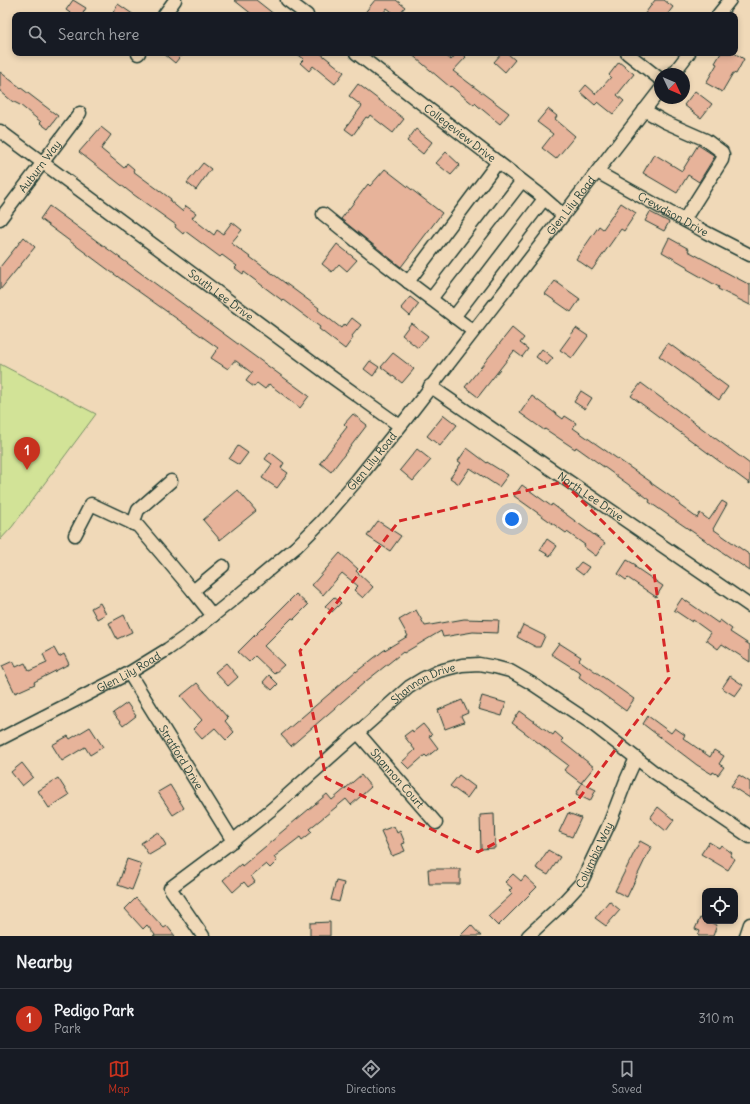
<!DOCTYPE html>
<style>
:root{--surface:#171b24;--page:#20242c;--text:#f1f3f6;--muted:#9ea1a6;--line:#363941;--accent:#c8321e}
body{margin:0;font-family:Delius,sans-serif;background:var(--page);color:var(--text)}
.controls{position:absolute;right:12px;bottom:12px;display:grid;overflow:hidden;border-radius:8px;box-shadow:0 2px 6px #0003}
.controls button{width:36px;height:36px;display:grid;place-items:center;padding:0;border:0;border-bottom:1px solid var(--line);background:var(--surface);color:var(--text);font:20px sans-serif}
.compass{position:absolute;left:654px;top:68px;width:36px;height:36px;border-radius:50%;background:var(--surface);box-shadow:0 2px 6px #0003;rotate:134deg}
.you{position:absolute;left:512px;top:519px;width:14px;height:14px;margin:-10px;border:3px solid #fff;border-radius:50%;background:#1a73e8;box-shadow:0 0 0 6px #1a73e833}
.badge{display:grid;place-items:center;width:26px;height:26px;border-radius:50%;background:var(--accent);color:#fff;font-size:13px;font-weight:700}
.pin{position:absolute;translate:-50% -33px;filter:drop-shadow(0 1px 2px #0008)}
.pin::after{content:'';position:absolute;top:21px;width:14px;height:12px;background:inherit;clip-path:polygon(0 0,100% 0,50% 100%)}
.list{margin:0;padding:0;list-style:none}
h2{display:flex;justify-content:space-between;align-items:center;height:52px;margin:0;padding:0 16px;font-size:17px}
h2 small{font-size:13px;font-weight:400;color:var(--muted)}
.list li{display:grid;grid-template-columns:26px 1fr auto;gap:12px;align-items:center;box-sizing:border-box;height:60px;padding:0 16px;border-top:1px solid var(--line)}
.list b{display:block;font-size:15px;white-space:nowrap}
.list p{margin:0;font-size:13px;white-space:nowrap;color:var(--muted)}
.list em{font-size:13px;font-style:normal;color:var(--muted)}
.icon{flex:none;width:22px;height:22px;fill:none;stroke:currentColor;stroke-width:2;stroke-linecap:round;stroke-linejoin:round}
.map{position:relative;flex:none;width:750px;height:936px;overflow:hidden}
.search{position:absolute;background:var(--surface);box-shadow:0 2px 6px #0003;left:12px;right:12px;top:12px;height:44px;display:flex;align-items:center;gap:10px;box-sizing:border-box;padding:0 14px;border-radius:8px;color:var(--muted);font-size:15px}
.sheet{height:112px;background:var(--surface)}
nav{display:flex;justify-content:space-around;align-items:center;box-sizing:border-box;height:56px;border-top:1px solid var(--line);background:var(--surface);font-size:11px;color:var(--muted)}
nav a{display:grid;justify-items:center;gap:2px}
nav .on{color:var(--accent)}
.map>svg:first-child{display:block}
</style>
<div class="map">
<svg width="750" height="936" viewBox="0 0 750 936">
<rect width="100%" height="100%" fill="#f0d9b8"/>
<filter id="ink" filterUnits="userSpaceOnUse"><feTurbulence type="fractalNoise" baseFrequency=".025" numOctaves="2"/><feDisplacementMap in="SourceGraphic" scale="8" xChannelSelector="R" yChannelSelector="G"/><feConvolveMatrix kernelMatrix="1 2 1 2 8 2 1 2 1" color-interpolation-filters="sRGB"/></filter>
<g filter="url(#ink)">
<polygon fill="#d2e397" stroke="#789066" points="0,364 96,414 12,527 0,540"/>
<g fill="#e7b39a" stroke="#1f3d34">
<polygon points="73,0 86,8 82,15 73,15 66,10"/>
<polygon points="234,0 256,0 275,15 253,15"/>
<polygon points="375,0 396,0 405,7 398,15 396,15 387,8 382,15 363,15"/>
<polygon points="655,0 664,0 673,7 667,15 644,15"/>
<polygon points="118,4 134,15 118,15 113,12"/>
<polygon points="163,53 183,53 175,63"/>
<polygon points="296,53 320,53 344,72 335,84 313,66 309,71 300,63 304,59"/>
<polygon points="410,53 443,53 451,60 457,53 462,53 466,57 453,71 509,113 500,124 478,106 475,103 474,105 451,86 450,87"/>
<polygon points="502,53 507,53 515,60 505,72 494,62"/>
<polygon points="721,53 734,53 744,59 736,74 733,73 722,92 706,83 717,64 715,63"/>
<polygon points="619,62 634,74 617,95 624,101 613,114 598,102 595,105 580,92 586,85 596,94 611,77 609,75"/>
<polygon points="0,72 58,116 48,129 40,123 41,122 20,105 14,102 13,102 0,91"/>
<polygon points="358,84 404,119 393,133 370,115 368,118 366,117 353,135 345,129 362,106 349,96"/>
<polygon points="695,91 712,104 701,118 684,105"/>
<polygon points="548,109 557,116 555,119 575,136 556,159 542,148 553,134 537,122"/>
<polygon points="101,127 111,135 101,149 124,168 127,163 134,169 133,171 171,199 170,201 182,211 186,206 196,213 192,218 214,235 217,230 223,234 232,222 242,230 231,243 319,308 318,310 341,328 344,324 346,326 352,318 361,325 352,336 353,338 345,349 319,329 320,327 284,300 283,301 244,272 243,274 235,268 237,266 222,255 220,257 185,231 183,234 175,227 176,225 130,192 79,152"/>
<polygon points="416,129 432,142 423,154 407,141"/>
<polygon points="698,145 715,156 699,182 688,175 677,193 643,173 654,154 682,171"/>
<polygon points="446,152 460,165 451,175 436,163"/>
<polygon points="203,163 211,169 196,190 187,183"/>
<polygon points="385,169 442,213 401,267 341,219 368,184 370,186"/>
<polygon points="621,203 636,213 624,231 621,229 592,270 576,259 599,226 603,229"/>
<polygon points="49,206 309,396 300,408 269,384 265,389 257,383 254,387 246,381 252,373 236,361 234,361 228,369 211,358 218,348 114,274 40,219"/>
<polygon points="650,212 669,222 664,231 645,221"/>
<polygon points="24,237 35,247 0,290 0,267"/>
<polygon points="669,238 689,249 688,251 720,268 720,269 750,285 750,305 718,289 719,287 687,269 688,267 662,252"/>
<polygon points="337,244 357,260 347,271 339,264 332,272 322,264"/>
<polygon points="555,281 580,299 571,312 545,294"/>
<polygon points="410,297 419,304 410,316 401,308"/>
<polygon points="411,323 428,336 418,348 402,335"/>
<polygon points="512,328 524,338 520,343 528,349 522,357 514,351 478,397 465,387"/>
<polygon points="576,328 588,336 572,358 560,350"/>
<polygon points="668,343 728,387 719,400 659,356"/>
<polygon points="542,349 553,358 547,365 536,357"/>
<polygon points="393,353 414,369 402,383 381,367"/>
<polygon points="370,361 379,367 373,376 364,369"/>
<polygon points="641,383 750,464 750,484 631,396"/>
<polygon points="581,391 592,398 585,409 574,402"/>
<polygon points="532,396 563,419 565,416 576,423 573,428 651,482 651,483 680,503 679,505 697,518 700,513 709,520 722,501 727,504 713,529 750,555 750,571 649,502 650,500 576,447 575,449 545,429 544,430 520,413"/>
<polygon points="353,414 367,425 331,472 320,463 341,436 340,436 347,427 344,424"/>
<polygon points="444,415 457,425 440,446 427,436"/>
<polygon points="238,446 248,453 239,465 229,459"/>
<polygon points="467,448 487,463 487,462 508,475 499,487 470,468 459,484 450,478 461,463 458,461"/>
<polygon points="417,449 431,460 413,481 400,470"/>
<polygon points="270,452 284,463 281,468 288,473 277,488 262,478 272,464 265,459"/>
<polygon points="522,485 551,506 552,504 605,543 596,556 584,547 585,545 567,532 566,533 514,496"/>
<polygon points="238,490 256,511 220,540 203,520"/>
<polygon points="378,521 401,536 390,551 367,536"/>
<polygon points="547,539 557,546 550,556 540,550"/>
<polygon points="340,553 358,569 356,571 373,587 363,598 354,590 358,586 342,573 323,595 312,585"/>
<polygon points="627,560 636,565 635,567 663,586 656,597 628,578 626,580 618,574"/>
<polygon points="581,562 589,567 583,575 575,569"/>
<polygon points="296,594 308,605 294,619 292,618 264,646 284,665 274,674 255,656 249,662 238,652"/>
<polygon points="334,597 341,603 332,612 325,606"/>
<polygon points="682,598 718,623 720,620 732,629 730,632 750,645 750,662 722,644 718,649 706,640 711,633 693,620 692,622 674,610"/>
<polygon points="100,603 106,614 97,619 91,608"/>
<polygon points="416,610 425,626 464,619 499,620 498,633 473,632 443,637 441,631 404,653 403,652 365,682 291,746 281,735 356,671 356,672 383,651 408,636 399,620"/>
<polygon points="124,615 132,632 117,639 109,623"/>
<polygon points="523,625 545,636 540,647 536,647 517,637"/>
<polygon points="559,643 581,657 579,660 634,699 626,711 579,677 581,673 551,654"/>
<polygon points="54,648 59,657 64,654 69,664 34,682 35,684 15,693 2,666 13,661 16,667 25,663 29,671 47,663 43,654"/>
<polygon points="226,663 238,677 228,686 215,672"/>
<polygon points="269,675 278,684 272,690 263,682"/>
<polygon points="730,676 743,685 735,696 722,688"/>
<polygon points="197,683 228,718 225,721 234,732 226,740 215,728 202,739 193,729 202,720 181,696"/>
<polygon points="482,696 506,703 502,716 478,709"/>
<polygon points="462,700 468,713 461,716 464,722 445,729 438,710"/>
<polygon points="127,703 136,716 123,726 113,713"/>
<polygon points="520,711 553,735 555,732 563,739 561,741 594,767 581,783 564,770 568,765 512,723"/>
<polygon points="648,716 671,733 675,728 685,735 683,738 710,757 714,750 724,756 719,764 724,767 718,775 713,772 712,774 697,765 643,724"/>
<polygon points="423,724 432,735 429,736 438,748 427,757 425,755 409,769 402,762 415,750 404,736 412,730 413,732"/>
<polygon points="90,727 103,747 90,755 85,747 62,761 52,745 68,736 70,739"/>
<polygon points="22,763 33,777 22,786 11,772"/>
<polygon points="361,775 371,787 351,805 346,799 309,829 312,832 302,840 300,837 274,857 277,861 270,868 266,864 251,876 255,882 248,887 244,882 233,892 223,880 241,864 242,866 278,836 278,835 327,794 332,800"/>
<polygon points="459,775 475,787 467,798 450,786"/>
<polygon points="739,775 750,782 750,798 731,786"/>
<polygon points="58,778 69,795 49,808 38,791"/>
<polygon points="582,783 596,790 590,801 576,794"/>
<polygon points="170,785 184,808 173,815 158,792"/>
<polygon points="658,807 674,820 666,831 650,818"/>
<polygon points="568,813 581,818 572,837 559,832"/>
<polygon points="494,814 495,848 481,849 480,815"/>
<polygon points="394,826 397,833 400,831 405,843 402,844 405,851 392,856 381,831"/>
<polygon points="158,832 166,845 149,855 141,843"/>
<polygon points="640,841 651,847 627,897 615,891"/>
<polygon points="709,842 719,848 721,845 732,853 730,856 735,859 728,870 701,854"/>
<polygon points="548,850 560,857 548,875 536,868"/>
<polygon points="127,859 142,864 132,890 118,885"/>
<polygon points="428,869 460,869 460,884 429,884"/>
<polygon points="513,874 521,881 525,876 537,887 498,926 488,916 512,894 509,891 512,888 505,882"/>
<polygon points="336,881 344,883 339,902 331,900"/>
<polygon points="136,898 164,928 167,926 175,936 153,936 155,935 147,925 143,929 125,909"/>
<polygon points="609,901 620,910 606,926 595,918"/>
<polygon points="700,918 705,920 705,921 717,925 713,936 698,936 700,931 695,929"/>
<polygon points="330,922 330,936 310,936 310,923"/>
<polygon points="471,925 481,936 460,936"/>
</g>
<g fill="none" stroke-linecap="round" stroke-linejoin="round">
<g stroke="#1f3d34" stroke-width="15">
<g id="minor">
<polyline points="287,0 307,15"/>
<polyline points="164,15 175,0"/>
<polyline points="718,15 730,0"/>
<path id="s1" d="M356,53l182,140 25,22"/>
<polyline points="627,53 660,79"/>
<polyline points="138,54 139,53"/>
<polyline points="673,74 689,53"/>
<polyline points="644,110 665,122 706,140 722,152 723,155 722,160 684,220"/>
<path id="s2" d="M0,131l333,247 67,48"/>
<path id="s3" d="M597,172l110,61 43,22"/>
<polyline points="323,214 386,265 473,331"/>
<path id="s4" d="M0,219l80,-106"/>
<polyline points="408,282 498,162"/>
<polyline points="431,299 522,181"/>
<polyline points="454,317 544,199"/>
<path id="s5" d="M430,386l320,220"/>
<polyline points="133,524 138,510 171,481"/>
<polyline points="75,535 91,504 138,526 193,591 213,616"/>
<polyline points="193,591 223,566"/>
<path id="s6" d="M129,673l104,168"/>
<path id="s7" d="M358,733l78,90"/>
<path id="s8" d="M0,739l129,-66 39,-24 31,-22 42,-34 55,-46 26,-26 35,-41 49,-61 254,-329"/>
<path id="s9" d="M203,936l-33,-48 55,-41 47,-38 137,-122 15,-9 15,-7 23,-6 17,-1 16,3 15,4 21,12 60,40 63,49 96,65"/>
<path id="s10" d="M528,936l30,-28 23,-25 29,-61 17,-44 9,-20"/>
<polyline points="746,936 750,924"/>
</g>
</g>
<use href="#minor" stroke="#f0d9b8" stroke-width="12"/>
</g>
</g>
<path fill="none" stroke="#d62828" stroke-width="3" stroke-dasharray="8 5" stroke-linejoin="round" d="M563,482l91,91 15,105 -92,123 -99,51 -152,-74 -26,-127 99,-130z"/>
<g text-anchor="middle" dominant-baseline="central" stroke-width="3" stroke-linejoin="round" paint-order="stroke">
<g font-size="11" fill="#1f3d34" stroke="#f0d9b8">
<text stroke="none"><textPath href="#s1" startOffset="131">Collegeview Drive</textPath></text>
<text stroke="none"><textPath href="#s4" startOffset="66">Auburn Way</textPath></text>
<text stroke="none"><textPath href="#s8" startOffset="793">Glen Lily Road</textPath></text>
<text stroke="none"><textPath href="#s3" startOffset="87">Crewdson Drive</textPath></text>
<text stroke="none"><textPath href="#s2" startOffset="275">South Lee Drive</textPath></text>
<text stroke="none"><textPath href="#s8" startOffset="469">Glen Lily Road</textPath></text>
<text stroke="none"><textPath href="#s5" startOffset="195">North Lee Drive</textPath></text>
<text stroke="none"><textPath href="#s8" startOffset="145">Glen Lily Road</textPath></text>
<text stroke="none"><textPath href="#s9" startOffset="385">Shannon Drive</textPath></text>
<text stroke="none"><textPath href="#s6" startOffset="99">Stratford Drive</textPath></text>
<text stroke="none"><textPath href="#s7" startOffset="60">Shannon Court</textPath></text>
<text stroke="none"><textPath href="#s10" startOffset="106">Columbia Way</textPath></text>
</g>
</g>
</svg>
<div class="controls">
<button><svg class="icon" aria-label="locate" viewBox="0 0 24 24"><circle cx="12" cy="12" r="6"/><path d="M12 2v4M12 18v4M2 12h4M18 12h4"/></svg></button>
</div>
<svg class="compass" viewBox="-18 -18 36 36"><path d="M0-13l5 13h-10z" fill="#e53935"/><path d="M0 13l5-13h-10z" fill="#9ea1a6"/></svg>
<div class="you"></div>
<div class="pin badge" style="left:27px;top:470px">1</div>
<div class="search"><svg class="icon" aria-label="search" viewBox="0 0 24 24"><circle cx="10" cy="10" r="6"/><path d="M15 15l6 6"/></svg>Search here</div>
</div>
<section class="sheet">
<h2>Nearby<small></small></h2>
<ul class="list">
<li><span class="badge">1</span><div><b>Pedigo Park</b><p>Park</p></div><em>310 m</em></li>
</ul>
</section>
<nav>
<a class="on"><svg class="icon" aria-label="map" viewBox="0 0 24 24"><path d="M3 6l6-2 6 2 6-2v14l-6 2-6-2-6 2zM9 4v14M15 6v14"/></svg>Map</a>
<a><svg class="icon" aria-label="directions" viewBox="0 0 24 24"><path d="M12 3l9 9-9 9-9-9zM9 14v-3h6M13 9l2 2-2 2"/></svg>Directions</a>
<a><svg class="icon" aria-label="saved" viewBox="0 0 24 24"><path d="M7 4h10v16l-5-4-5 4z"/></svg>Saved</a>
</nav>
